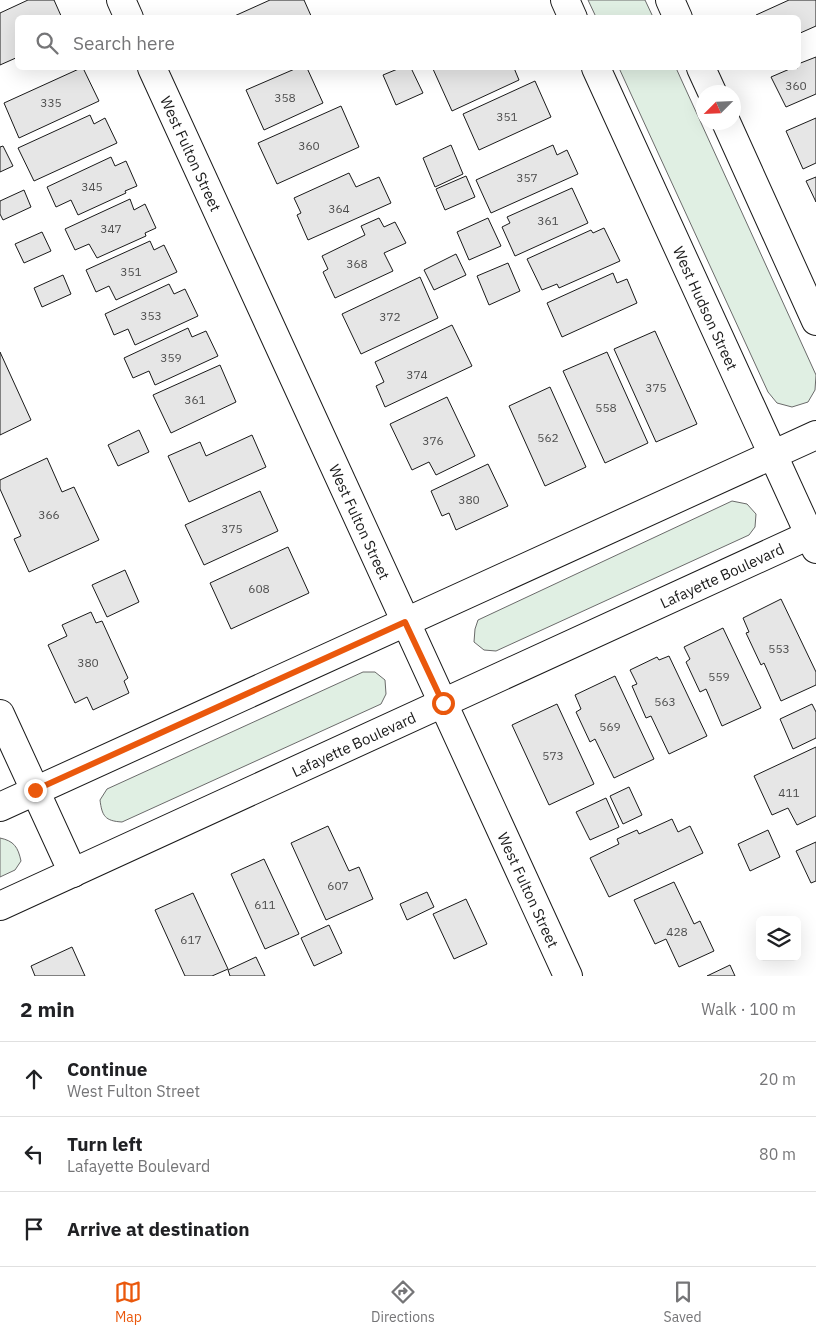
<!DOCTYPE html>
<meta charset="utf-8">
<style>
:root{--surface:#fff;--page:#f2f2f2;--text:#202124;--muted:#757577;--line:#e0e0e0;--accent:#ea580c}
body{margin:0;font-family:"IBM Plex Sans",sans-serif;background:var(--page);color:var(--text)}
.controls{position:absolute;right:15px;bottom:15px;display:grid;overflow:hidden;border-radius:8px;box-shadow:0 5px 20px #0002}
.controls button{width:45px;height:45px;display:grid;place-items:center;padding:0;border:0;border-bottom:1px solid var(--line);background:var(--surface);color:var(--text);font:25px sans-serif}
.compass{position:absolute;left:696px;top:85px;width:45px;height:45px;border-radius:50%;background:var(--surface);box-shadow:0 5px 20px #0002;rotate:246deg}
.stop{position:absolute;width:15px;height:15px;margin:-11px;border:4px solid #ea580c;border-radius:50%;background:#fff}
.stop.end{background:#ea580c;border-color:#fff;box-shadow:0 1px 5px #0008}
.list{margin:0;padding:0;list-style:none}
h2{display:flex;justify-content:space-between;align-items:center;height:65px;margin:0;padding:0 20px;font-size:21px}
h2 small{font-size:16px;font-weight:400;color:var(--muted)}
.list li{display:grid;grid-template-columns:32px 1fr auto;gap:15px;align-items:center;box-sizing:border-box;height:75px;padding:0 20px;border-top:1px solid var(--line)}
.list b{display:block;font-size:19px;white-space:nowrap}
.list p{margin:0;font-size:16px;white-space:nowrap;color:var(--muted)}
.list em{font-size:16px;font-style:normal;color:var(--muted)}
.icon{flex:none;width:28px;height:28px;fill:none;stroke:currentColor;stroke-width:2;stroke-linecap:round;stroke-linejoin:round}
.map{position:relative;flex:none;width:816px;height:976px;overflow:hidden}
.search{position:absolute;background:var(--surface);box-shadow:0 5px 20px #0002;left:15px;right:15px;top:15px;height:55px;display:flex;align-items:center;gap:12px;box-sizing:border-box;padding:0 18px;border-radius:8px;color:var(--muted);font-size:19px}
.sheet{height:290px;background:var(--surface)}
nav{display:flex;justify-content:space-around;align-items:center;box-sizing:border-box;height:70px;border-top:1px solid var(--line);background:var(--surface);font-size:14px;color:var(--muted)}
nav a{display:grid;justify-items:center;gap:2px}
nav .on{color:var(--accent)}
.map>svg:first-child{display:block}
</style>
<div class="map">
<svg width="816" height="976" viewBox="0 0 816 976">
<rect width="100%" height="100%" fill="#fff"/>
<g fill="#e0efe3" stroke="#6a6a6a">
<polygon points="588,0 645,0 653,17 596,17"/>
<polygon points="619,68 676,68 816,375 815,390 808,402 792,407 777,403 768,392"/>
<polygon points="732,501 747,504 756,514 755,527 749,535 496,651 484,650 474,642 475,629 478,620"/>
<path d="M363,672h12l10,8 1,14 -5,10 -259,118c-17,-1 -20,-6 -22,-22l7,-11z"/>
<path d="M0,838c14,3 18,9 21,23l-6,9 -15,7z"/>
</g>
<g fill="#e6e6e6" stroke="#1a1a1a">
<polygon points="28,0 54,0 62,18 18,18 18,57 0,65 0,13"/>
<polygon points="270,0 304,0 312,18 230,18"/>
<polygon points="789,0 816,0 816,26 798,34 798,18 757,18 756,15"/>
<polygon points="816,57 816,94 786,107 771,77 792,68 798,68 798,64"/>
<polygon points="81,68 83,68 99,101 19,138 4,103"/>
<polygon points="297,68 307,68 323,103 264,130 246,90"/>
<polygon points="400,68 411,68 423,93 396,105 383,75"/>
<polygon points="436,68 514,68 519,80 452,111 433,69"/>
<polygon points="535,81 551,117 479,150 463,114"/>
<polygon points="341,106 359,147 277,184 258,143"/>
<polygon points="90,115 94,124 105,118 117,143 34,181 18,148"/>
<polygon points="816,118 816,163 803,169 786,131"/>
<polygon points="451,145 463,174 435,187 423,158"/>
<polygon points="553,145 557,155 567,150 578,174 491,213 476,180"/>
<polygon points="3,146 13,166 0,172 0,147"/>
<polygon points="111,157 115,166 126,161 137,186 125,191 126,193 78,215 71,200 56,207 47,187"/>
<polygon points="349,173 356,187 379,177 391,203 308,240 297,215 301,213 294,198"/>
<polygon points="466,176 475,197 445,210 436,189"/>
<polygon points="816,177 816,202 806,181"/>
<polygon points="572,188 588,223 515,256 502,227 510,223 507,217"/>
<polygon points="24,190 31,207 3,220 0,214 0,201"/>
<polygon points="130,199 134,210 145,204 156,228 145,233 146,236 97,258 89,244 75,250 65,229"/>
<polygon points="379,218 384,227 395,222 406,243 384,253 393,271 335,298 323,272 328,269 322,256 365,235 361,226"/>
<polygon points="488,218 501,246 469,260 457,232"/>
<polygon points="604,228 620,261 559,288 557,284 542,290 527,259 591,230 593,233"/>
<polygon points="42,232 51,251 24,263 15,244"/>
<polygon points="150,241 154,250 164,245 177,272 116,300 109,286 96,292 86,270"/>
<polygon points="456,254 466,275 434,290 424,270"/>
<polygon points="508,263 520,291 489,305 477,276"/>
<polygon points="613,273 617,283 627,279 637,303 562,337 547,303"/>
<polygon points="63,275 71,294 42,307 34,288"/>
<polygon points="420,277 438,318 361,354 342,314"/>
<polygon points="169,284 174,294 185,289 198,316 135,345 128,329 114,335 105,314"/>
<polygon points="452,325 472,366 385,407 376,386 384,382 375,362"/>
<polygon points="188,328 192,337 206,331 218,356 155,385 149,371 133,378 124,358"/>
<polygon points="655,331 697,424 656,442 614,349"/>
<polygon points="0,352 31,420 0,435"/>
<polygon points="607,352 648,443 605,463 563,371"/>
<polygon points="220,365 236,402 171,433 153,395"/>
<polygon points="550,387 586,467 545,486 509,406"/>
<polygon points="447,397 475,456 436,475 429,462 412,470 390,424"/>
<polygon points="139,430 149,452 118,466 108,445"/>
<polygon points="252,435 266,467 189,502 168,456 200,442 206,456"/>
<polygon points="47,458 62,492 74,487 99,540 29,572 14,539 21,536 0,489 0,480"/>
<polygon points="488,464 508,506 456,530 449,513 442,516 431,491"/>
<polygon points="260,491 278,531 204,565 185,525"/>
<polygon points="288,547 309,593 231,629 210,583"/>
<polygon points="125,570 139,602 107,617 92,585"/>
<polygon points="781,599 816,672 816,685 781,701 764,663 761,665 746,633 749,632 743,618"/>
<polygon points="91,612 96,623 102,621 128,678 124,681 129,693 93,710 87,697 75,703 48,645 67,636 62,625"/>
<polygon points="723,628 761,708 722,726 706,689 700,692 686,662 690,659 684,647"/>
<polygon points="669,656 707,736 669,754 651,716 646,718 632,686 637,684 630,670 657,657 659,660"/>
<polygon points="615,676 654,759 614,778 595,739 590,742 576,712 581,709 575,695"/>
<polygon points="557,704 594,784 549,805 512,725"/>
<polygon points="812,704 816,712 816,738 793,749 780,719"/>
<polygon points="816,747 816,816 797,825 788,808 772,815 754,776"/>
<polygon points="629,787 642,815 623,824 610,796"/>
<polygon points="606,798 619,827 590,840 576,812"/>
<polygon points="672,819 678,832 690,826 703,853 609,897 590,858 619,844 617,839 637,830 639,834"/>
<polygon points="328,826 349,871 359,867 373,899 326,920 291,843"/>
<polygon points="768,830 780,857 750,871 738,844"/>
<polygon points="816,842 816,881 811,883 796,851"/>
<polygon points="264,859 299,934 265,949 231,874"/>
<polygon points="674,882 694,924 700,921 714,951 679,967 666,939 655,944 634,900"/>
<polygon points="427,892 434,907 407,920 400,904"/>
<polygon points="193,893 228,969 212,976 185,976 155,910"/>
<polygon points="466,899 487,944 454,959 433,914"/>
<polygon points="329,925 342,953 314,966 301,938"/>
<polygon points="72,947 85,976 35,976 31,966"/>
<polygon points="256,957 265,976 230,976 228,970"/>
<polygon points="730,965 735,976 707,976"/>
</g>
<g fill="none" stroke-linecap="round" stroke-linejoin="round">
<g stroke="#1a1a1a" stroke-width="30">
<g id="minor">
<polyline points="121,0 129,18"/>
<polyline points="565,0 573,18"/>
<polyline points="670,0 678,18"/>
<path id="s1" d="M152,68l416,908"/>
<path id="s2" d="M596,68l220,481"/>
<polyline points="701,68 712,92"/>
<polyline points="726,122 816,321"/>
<polyline points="0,714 73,873"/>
<polyline points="0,807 816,435"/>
<path id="s3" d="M0,906l816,-374"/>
</g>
</g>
<use href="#minor" stroke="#fff" stroke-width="28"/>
</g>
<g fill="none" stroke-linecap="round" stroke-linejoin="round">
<polyline stroke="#ea580c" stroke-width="6" points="35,790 405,622 443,703"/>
</g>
<g text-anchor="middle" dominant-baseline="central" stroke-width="4" stroke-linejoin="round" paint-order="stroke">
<g font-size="12" fill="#4d4d4d">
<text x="796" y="85">360</text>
<text x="285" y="97">358</text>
<text x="51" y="102">335</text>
<text x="507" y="116">351</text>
<text x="309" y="145">360</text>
<text x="527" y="177">357</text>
<text x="92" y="186">345</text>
<text x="339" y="208">364</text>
<text x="548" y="220">361</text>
<text x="111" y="228">347</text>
<text x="357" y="263">368</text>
<text x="131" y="271">351</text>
<text x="151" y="315">353</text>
<text x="390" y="316">372</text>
<text x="171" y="357">359</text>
<text x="417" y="374">374</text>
<text x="656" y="387">375</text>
<text x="195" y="399">361</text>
<text x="606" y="407">558</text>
<text x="548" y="437">562</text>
<text x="433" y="440">376</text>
<text x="469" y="499">380</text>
<text x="49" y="514">366</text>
<text x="232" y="528">375</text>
<text x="259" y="588">608</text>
<text x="779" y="648">553</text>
<text x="88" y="662">380</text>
<text x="719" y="676">559</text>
<text x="665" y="701">563</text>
<text x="610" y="726">569</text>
<text x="553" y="755">573</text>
<text x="789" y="792">411</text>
<text x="338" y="885">607</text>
<text x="265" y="904">611</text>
<text x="677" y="931">428</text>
<text x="191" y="939">617</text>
</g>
<g font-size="15" fill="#1a1a1a" stroke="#fff">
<text stroke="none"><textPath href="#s1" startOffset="94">West Fulton Street</textPath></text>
<text stroke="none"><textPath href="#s2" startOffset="264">West Hudson Street</textPath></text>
<text stroke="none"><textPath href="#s1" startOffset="499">West Fulton Street</textPath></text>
<text stroke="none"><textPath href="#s3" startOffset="794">Lafayette Boulevard</textPath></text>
<text stroke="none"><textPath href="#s3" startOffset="389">Lafayette Boulevard</textPath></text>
<text stroke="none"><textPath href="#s1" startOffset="904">West Fulton Street</textPath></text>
</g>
</g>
</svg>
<div class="controls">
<button><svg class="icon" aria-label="layers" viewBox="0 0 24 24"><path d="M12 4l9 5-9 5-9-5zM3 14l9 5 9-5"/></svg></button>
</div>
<svg class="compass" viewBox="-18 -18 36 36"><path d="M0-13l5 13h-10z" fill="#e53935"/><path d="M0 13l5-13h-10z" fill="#757577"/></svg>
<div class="stop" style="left:443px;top:703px"></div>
<div class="stop end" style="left:35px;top:790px"></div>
<div class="search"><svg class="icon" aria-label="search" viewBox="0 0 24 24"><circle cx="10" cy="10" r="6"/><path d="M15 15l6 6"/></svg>Search here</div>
</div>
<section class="sheet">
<h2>2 min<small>Walk · 100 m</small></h2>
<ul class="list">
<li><svg class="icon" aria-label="ahead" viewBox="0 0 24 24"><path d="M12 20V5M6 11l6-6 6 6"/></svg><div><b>Continue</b><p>West Fulton Street</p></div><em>20 m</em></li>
<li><svg class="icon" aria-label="left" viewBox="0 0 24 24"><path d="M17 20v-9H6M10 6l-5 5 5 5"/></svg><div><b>Turn left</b><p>Lafayette Boulevard</p></div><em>80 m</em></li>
<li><svg class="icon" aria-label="arrive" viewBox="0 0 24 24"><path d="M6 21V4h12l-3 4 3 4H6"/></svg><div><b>Arrive at destination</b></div></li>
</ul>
</section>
<nav>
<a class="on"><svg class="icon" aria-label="map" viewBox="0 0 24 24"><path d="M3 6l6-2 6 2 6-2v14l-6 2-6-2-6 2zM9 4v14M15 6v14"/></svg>Map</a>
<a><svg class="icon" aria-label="directions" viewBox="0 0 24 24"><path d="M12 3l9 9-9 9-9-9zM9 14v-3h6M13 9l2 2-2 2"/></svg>Directions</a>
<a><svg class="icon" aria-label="saved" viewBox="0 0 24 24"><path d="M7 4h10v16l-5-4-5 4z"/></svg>Saved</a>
</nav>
